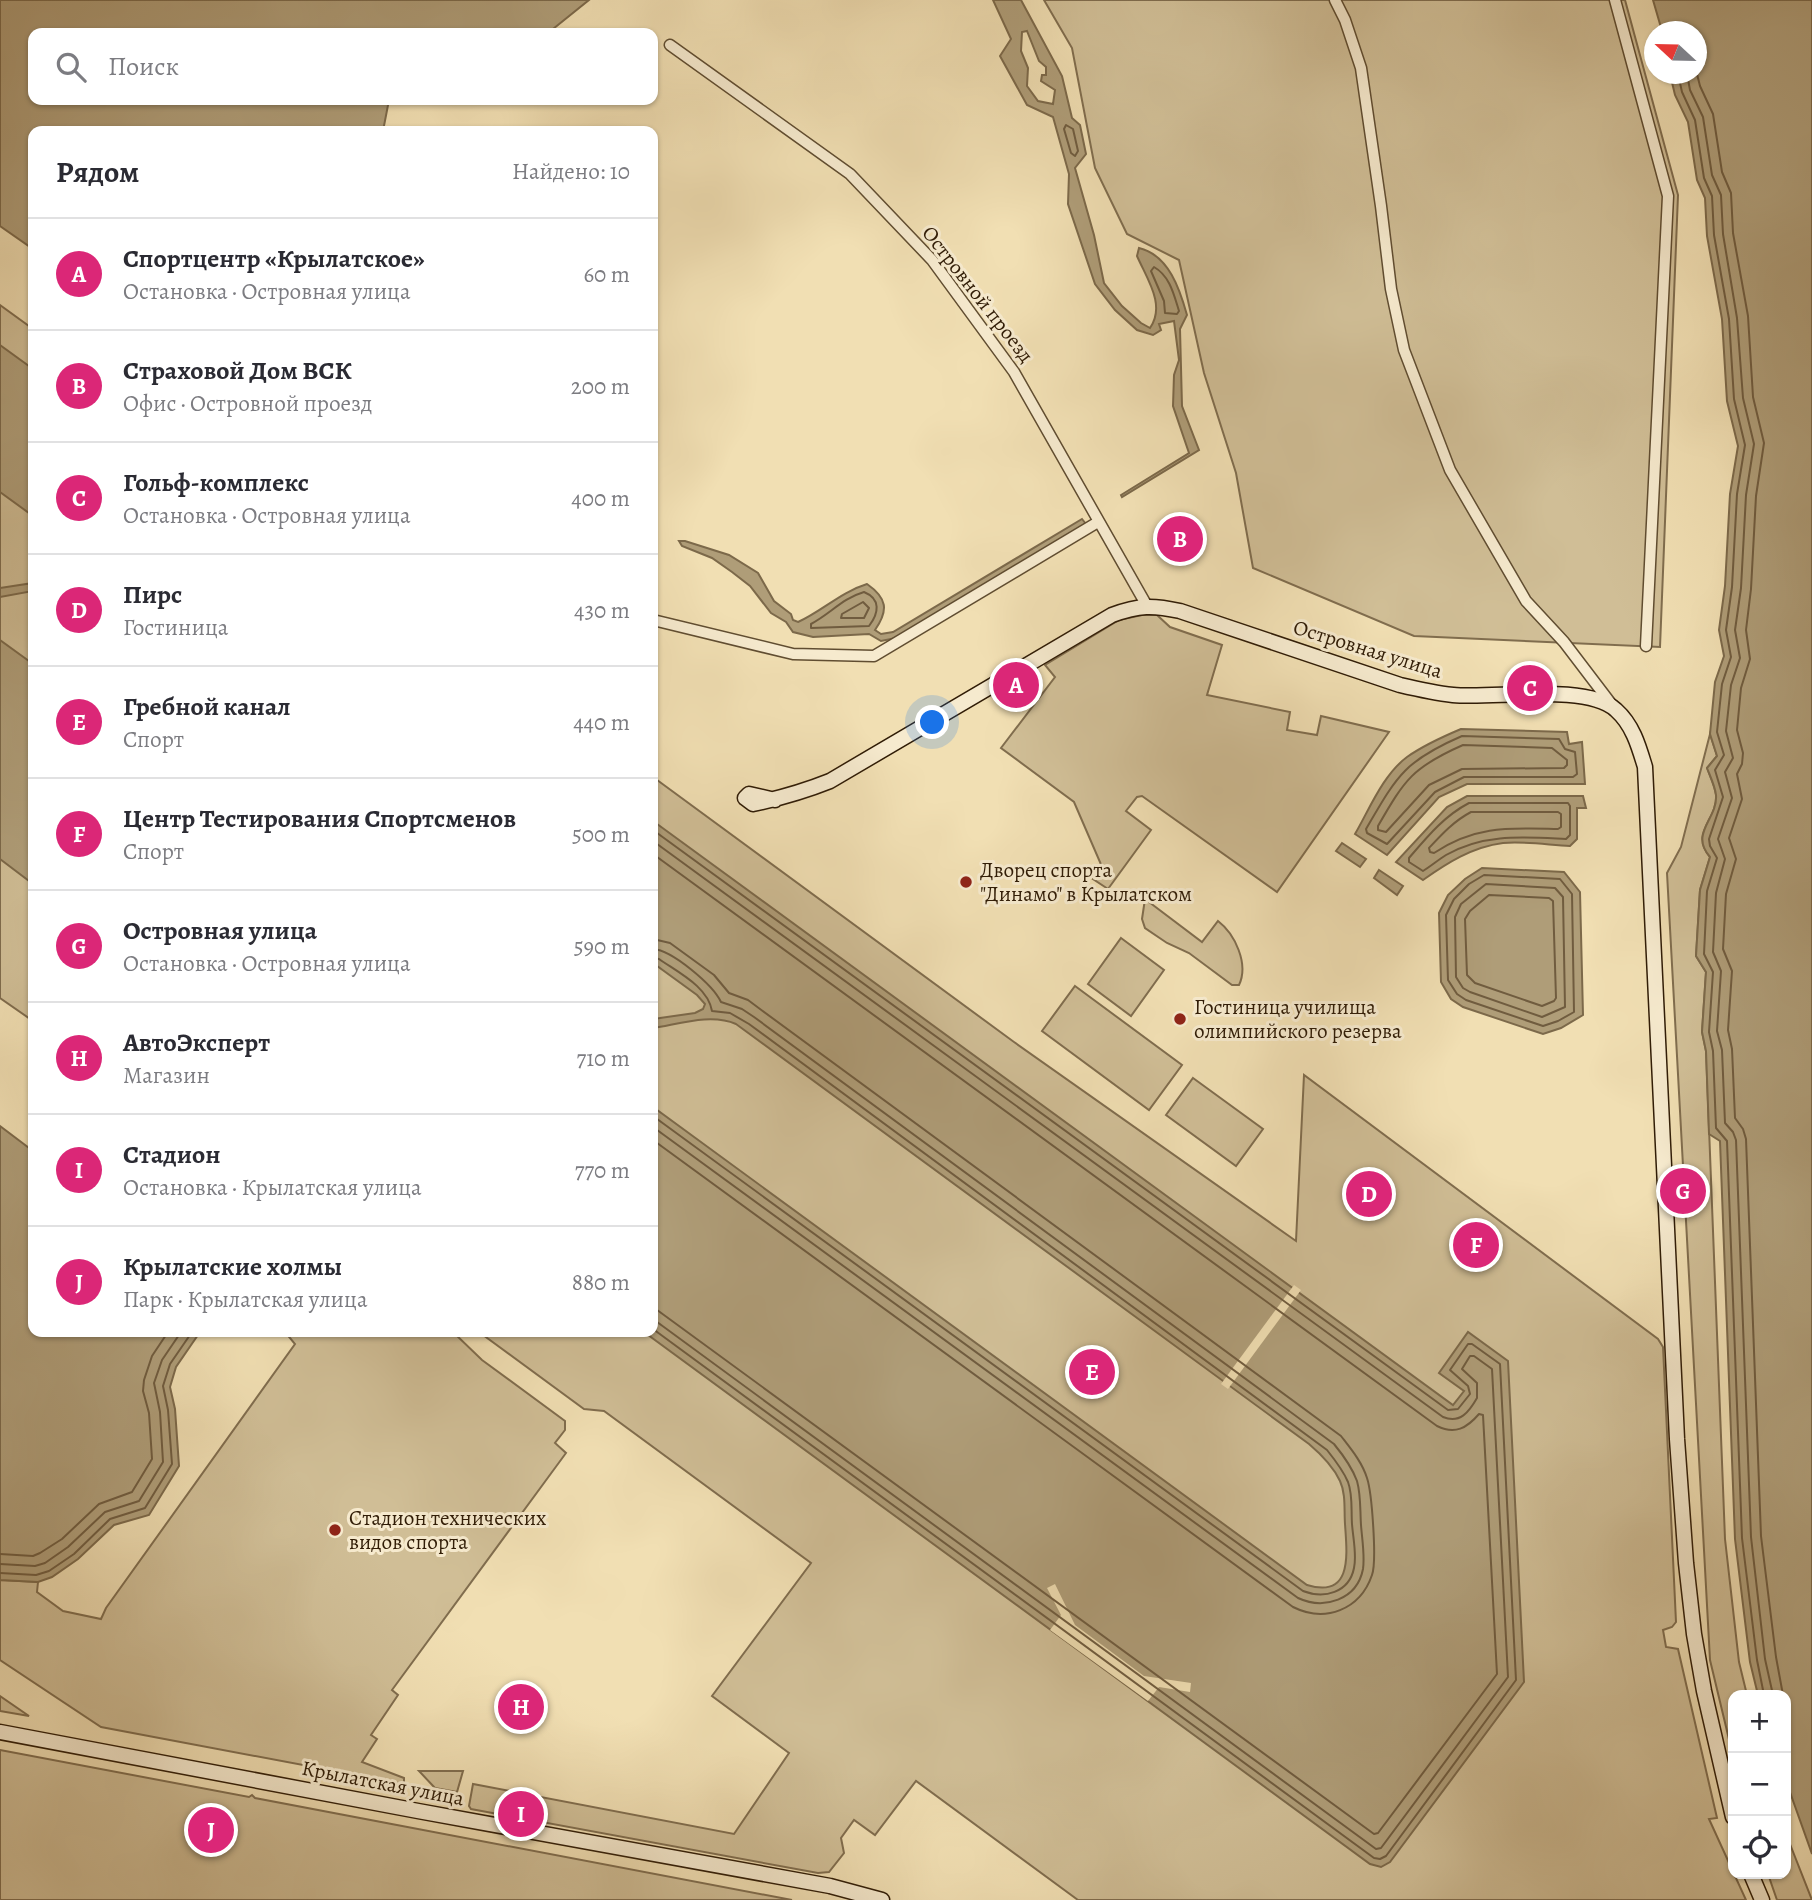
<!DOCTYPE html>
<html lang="ru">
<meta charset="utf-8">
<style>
:root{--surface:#fff;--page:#f2f2f3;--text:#2b2b33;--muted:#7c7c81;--line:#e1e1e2;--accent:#db2777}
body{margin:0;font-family:Alegreya,serif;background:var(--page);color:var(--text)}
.controls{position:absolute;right:21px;bottom:21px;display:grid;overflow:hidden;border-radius:14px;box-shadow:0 2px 5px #0004}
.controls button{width:63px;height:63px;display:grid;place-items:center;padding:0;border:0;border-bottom:2px solid var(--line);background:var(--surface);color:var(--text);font:35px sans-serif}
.compass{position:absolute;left:1644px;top:21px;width:63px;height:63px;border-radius:50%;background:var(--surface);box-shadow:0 2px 5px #0004;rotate:292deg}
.you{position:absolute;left:933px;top:723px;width:24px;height:24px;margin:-18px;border:5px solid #fff;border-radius:50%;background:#1a73e8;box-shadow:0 0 0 10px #1a73e833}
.badge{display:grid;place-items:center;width:46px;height:46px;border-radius:50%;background:var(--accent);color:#fff;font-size:23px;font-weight:700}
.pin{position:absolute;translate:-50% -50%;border:4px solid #fff;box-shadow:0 2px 7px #0006}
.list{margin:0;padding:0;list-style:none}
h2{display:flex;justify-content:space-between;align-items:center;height:91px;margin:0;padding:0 28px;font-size:30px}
h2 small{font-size:23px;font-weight:400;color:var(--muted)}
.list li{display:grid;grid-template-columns:46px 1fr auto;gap:21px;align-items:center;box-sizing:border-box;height:112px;padding:0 28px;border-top:2px solid var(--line)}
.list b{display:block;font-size:26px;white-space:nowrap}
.list p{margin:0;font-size:23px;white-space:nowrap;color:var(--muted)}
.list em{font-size:23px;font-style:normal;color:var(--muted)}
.icon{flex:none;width:38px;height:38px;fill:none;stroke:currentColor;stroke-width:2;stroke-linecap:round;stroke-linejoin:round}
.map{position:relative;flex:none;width:1812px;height:1900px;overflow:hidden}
.search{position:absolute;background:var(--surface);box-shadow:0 2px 5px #0004;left:28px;top:28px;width:630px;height:77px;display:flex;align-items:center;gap:18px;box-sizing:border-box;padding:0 24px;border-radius:14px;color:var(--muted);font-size:26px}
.panel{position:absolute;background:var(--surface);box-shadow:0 2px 5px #0004;left:28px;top:126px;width:630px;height:1211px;border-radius:14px}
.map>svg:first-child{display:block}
</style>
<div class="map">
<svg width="1812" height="1900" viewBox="0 0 1812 1900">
<rect width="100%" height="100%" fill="#f1dfb3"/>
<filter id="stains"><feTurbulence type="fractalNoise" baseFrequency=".00286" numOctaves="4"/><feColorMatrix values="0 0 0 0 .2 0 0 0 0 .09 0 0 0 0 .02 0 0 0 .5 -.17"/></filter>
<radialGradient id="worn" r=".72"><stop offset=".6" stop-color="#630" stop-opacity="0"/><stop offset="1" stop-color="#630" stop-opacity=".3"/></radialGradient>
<g fill="#d0be96" stroke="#806d4e" stroke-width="2">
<polygon points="1044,0 1625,0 1678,195 1660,647 1414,636 1253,568 1236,473 1204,373 1179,260 1127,234 1095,168 1072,48"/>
<polygon points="0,305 33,329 33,1021 0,998"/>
<polygon points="1142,615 1157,615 1170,627 1222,645 1207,695 1290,712 1287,730 1317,735 1321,716 1389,732 1277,892 1142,796 1137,797 1126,811 1151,830 1108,889 1093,879 1103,869 1074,802 1001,748 1055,677 1045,665 1119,620"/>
<path d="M1710,734l7,22 -10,12c3,8 8,18 9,27 2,24 -27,38 -6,62l-10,33 -4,66 10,16 -4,60 4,19 19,488 14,123 8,33h-14v61l-23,-96 -43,-787 14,-26z"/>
<polygon points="653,777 1014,1042 1296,1241 1304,1075 1658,1339 1663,1347 1676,1622 1672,1627 1663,1630 1666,1647 1678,1649 1717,1818 1709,1819 1746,1900 1078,1900 916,1781 875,1835 854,1820 841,1838 844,1853 829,1872 818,1873 471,1809 469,1806 473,1784 734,1834 789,1753 712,1696 811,1563 604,1411 584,1409 479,1332 653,1332"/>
<path d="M1145,899l57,43 16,-21c17,13 31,43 21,64h-7l-43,-32 -22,-10 -22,-15 -3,-9z"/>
<polygon points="1121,938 1164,970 1131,1016 1088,984"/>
<polygon points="1075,986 1182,1065 1149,1110 1042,1031"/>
<polygon points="1193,1078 1263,1129 1236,1166 1166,1115"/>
<polygon points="285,1332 453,1332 482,1360 565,1421 565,1430 555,1443 566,1453 392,1690 398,1695 371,1735 377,1739 362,1762 404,1778 404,1784 101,1727 0,1660 0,1580 38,1582 37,1592 63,1611 101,1619 106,1608 295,1344"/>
<polygon points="0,1696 29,1716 0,1711"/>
<polygon points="0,1750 249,1797 252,1795 255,1798 792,1900 0,1900"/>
<polygon points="419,1771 463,1771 457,1792 435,1788"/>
<polygon points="1786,1834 1812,1900 1777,1900 1768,1874 1786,1874"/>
</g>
<g fill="#af9d78" stroke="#7c694a" stroke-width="2" fill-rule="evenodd">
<polygon points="0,0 589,0 548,33 33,33 33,100 389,100 383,131 33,131 33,249 0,226"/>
<path d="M993,0h28l41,76 10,42 8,7 6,29 -11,14 19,67 10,48 18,23 19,17 9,5c16,-23 -3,-49 -13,-72l2,-8c30,7 41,42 48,67l-7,14 2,77 17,44 -77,47 -1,-2 68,-42 -16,-47 1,-31 5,-15 -5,-39 -15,3 2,6 -8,5 -16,-5 -22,-20 -20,-26 -27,-80 1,-30 -16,-57 -26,-12 -27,-49 11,-17zM1027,31l12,30 7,6v8h-4l-1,6 14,9 -2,14 -15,-3 -11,-15 1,-18 -7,-17 1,-19z"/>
<path d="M1653,0h159v1854l-26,-73v-86h-28l-8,-33 -15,-123 -15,-398 -11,-7 -3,-83 -4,-19 4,-60 -10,-16 4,-66 10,-33c-21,-24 8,-38 6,-62 -1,-9 -6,-19 -9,-27l10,-12 -7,-22 5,-52 9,-26 -5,-26 6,-44 5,-92 8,-48 -11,-45 -5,-82 -15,-83 -2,-38 -8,-18 -9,-58 -13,-27 -5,-21h26v-42l-34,-1z"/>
<polygon points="0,345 33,369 33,516 0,492"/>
<path d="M1082,519l4,5 -190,114 -15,3 -12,-7 -56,3 -20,-5 -7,-10 -15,-9 -21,-27 -18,-14 -20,-14 -30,-12 -3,-5h6l44,14 29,18 16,28 17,13 2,6 5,2c24,-11 43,-30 69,-38 20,14 22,26 8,46l6,4 12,-2z"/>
<polygon points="33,583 33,591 0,597 0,588"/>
<polygon points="0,640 33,664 33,884 0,859"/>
<path d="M1461,729l106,3 2,12 13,-2 3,42h-118l-28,13 -52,58 -32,-21c15,-26 28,-59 52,-77 17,-12 35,-20 54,-28z"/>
<path d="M1467,796h116l3,12h-9v31l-7,7c-21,-1 -45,-5 -67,-3 -31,4 -56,20 -80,37l-27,-18 51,-55z"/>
<path d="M653,821l800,584 11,-14 -25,-18 29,-41 40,29 16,321 -134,180 -9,5 -11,-3 -726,-532h9v-225l654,478c46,14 40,-31 38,-61 -1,-14 1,-30 -5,-43 -7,-15 -18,-26 -31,-37l-573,-420c-25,-11 -57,0 -83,4v-9l42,-6 8,-4 2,-5 -8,-9 -44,-32z"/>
<polygon points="1342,843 1366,859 1360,867 1336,851"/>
<polygon points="1482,868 1564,872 1580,892 1583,1015 1561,1028 1543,1034 1463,1007 1451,999 1441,982 1439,913 1448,895 1465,879"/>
<polygon points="1379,870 1403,886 1397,895 1374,878"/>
<polygon points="0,1126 33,1151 33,1332 200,1332 176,1367 170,1387 175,1409 179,1466 149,1515 114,1525 78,1559 52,1577 38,1582 0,1580"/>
</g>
<g fill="#f1dfb3">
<polygon points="1294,1285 1301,1290 1228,1389 1221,1384"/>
<polygon points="1055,1584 1075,1625 1144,1676 1191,1683 1190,1692 1159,1687 1148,1701 1050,1630 1061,1615 1047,1588"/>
</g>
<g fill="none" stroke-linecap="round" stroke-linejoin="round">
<g stroke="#705c3f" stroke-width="2">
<polyline points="1696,70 1700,86 1713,114 1722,172 1731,193 1733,233 1748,316 1753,397 1764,443 1756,496 1751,589 1746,630 1750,659 1741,688 1737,730 1743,753 1742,764 1737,774 1742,799 1729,838 1736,859 1726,894 1723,949 1732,971 1728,1030 1732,1049 1735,1118 1743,1129 1746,1139 1761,1536 1776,1657 1783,1695"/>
<polyline points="1678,74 1682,92 1695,120 1704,178 1712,196 1714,235 1729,319 1734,399 1745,445 1737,494 1732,587 1726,630 1731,657 1722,684 1717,732 1724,755 1715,770 1723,797 1709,839 1710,846 1717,858 1707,891 1704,954 1713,972 1709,1032 1713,1051 1716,1128 1727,1141 1742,1538 1757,1660 1764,1695"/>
<polyline points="1687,74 1690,90 1703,117 1712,175 1721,195 1723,234 1737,318 1743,398 1754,444 1746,495 1741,588 1735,630 1740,658 1731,685 1726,731 1733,758 1725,772 1732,798 1718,839 1725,859 1716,893 1713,952 1721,971 1717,1031 1722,1050 1725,1123 1733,1132 1736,1140 1751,1537 1765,1659 1773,1695"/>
<polygon points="1066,125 1073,129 1078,151 1075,156 1071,153 1064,129"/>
<path d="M1154,267c16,9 20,28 25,44l-2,3 -12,-1 -1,-12 -13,-30z"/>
<path d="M864,592c17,7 15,21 5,34l-58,2v-4c19,-10 32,-26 53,-32z"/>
<polygon points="863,602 869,608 864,618 841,618 842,614"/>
<path d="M1462,736l97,3 6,10 10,3 2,22 -4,3h-109l-29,15 -48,52 -20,-11 -1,-4c31,-53 38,-68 96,-93z"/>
<path d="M1463,745l89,3 15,12v5l-3,3 -102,1 -33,16 -43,47 -8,-2v-4c27,-47 35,-59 85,-81z"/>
<path d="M1469,803h99l2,3v29l-4,4c-42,-2 -82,-6 -120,16 -8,5 -15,11 -23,16l-14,-9v-4c18,-21 35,-42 60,-55z"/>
<path d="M1471,812h87l3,2v13l-3,2c-48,-1 -82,-4 -124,24l-4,-1 -1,-4c13,-14 25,-27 42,-36z"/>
<polyline points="653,830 1448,1410 1458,1409 1470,1394 1468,1386 1450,1370 1468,1344 1472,1344 1500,1364 1516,1680 1386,1856 1380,1859 1374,1858 653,1329"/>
<path d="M653,841l790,576c17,7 26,-5 34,-19v-15l-15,-14 8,-13h4l18,13 16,308 -127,171 -5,1 -723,-530"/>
<path d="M653,854l784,572c18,9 30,2 42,-12l4,1 14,259 -119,159 -4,1 -721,-527"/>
<polygon points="1484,875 1560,879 1572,894 1574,1012 1558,1021 1543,1026 1466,1000 1457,994 1448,980 1446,915 1454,899 1469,884"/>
<polygon points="1486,884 1555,888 1563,897 1565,1007 1542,1017 1470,992 1463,988 1456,977 1455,917 1461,904"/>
<polygon points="1489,895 1549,898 1553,901 1556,998 1554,1001 1542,1006 1475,983 1467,975 1465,919 1470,911"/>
<path d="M653,939l17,4 44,32 15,18 19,7 12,9 581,427c10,13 21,26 26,42 5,15 10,83 5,97 -12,35 -47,48 -79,32l-640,-467"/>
<path d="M653,949c19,1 60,36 68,53l21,7 12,8 580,427c9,11 18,23 23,37 4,14 3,29 4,44 1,14 4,30 2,44 -6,31 -39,41 -65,29l-645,-471"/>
<path d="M653,958l6,1c20,14 49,28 53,52l18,2 19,11 578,426c8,10 16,20 21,32 5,13 3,29 4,42 1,14 5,31 2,44 -5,25 -30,31 -51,23l-650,-475"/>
<polyline points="0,1554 33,1556 40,1553 62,1539 99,1504 132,1492 152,1459 149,1413 143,1391 144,1380 152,1356 168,1332"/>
<polyline points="0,1564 35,1566 45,1563 68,1547 105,1512 139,1501 163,1462 160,1412 154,1383 162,1360 181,1332"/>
<polyline points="0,1573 36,1575 49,1571 74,1554 110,1519 145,1508 172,1464 168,1410 163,1386 170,1364 192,1332"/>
</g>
<g stroke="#604d31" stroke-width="13">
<g id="street">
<polyline points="1335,0 1345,20 1361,68 1381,206 1391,289 1404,350 1450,470 1526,601 1564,642 1612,705"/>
<polyline points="1615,0 1668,196 1646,646"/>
<polyline points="670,45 850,174 932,260 1014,372 1147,606"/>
<polyline points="653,620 793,654 874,656 1098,522"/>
</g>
</g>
<g stroke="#301c06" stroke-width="17">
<g id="secondary">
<path d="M775,800l-26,-6 -4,4 8,6c28,-6 52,-13 77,-23l282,-166c27,-10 41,-10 68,-4l220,74c17,4 35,8 53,10 40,4 134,-12 163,15 17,15 23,37 29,57l32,672 9,124 8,71 10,57 29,126"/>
<polyline points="0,1732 418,1811 830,1886 882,1900"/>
<polyline points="1751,1874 1762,1900"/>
</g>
</g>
<use href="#street" stroke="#f6eace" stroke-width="10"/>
<use href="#secondary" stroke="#f6eace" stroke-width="14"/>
</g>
<g fill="#8f2418" stroke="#f6eace" stroke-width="2.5">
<circle cx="966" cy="882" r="7"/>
<circle cx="1180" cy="1019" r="7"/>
<circle cx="335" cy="1530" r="7"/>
</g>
<g text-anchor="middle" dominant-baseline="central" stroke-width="6" stroke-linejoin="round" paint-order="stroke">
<g font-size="21" fill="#301c06" stroke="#f6eace">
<text transform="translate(978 294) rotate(52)">Островной проезд</text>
<text transform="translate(1368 649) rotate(17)">Островная улица</text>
<text transform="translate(383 1783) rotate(11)">Крылатская улица</text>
</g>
<g font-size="21" fill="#301c06" stroke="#f6eace" text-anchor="start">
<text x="980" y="870">Дворец спорта<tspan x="980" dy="24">"Динамо" в Крылатском</tspan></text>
<text x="1194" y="1007">Гостиница училища<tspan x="1194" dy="24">олимпийского резерва</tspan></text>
<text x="349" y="1518">Стадион технических<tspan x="349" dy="24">видов спорта</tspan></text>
</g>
</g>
<rect width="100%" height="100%" filter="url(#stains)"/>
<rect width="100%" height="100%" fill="url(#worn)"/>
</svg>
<div class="controls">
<button>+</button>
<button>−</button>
<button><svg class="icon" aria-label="locate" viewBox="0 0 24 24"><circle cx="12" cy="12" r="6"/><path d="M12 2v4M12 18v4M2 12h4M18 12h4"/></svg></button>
</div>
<svg class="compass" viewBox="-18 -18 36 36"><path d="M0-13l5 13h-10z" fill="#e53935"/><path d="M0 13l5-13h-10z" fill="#7c7c81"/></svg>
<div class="you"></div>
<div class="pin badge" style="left:1016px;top:685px">A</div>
<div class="pin badge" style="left:1180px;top:539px">B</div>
<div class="pin badge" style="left:1530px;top:688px">C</div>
<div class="pin badge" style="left:1369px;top:1194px">D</div>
<div class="pin badge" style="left:1092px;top:1372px">E</div>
<div class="pin badge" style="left:1476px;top:1245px">F</div>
<div class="pin badge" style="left:1683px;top:1191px">G</div>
<div class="pin badge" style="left:521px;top:1707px">H</div>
<div class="pin badge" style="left:521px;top:1814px">I</div>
<div class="pin badge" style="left:211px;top:1830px">J</div>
<div class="search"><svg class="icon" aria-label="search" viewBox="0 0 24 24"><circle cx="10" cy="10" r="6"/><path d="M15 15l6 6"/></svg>Поиск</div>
<section class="panel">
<h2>Рядом<small>Найдено: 10</small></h2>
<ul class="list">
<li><span class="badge">A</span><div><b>Спортцентр «Крылатское»</b><p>Остановка · Островная улица</p></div><em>60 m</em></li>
<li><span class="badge">B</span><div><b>Страховой Дом ВСК</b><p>Офис · Островной проезд</p></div><em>200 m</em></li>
<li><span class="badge">C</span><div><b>Гольф-комплекс</b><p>Остановка · Островная улица</p></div><em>400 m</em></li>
<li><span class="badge">D</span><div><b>Пирс</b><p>Гостиница</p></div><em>430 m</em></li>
<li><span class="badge">E</span><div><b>Гребной канал</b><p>Спорт</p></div><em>440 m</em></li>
<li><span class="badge">F</span><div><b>Центр Тестирования Спортсменов</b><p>Спорт</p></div><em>500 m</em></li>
<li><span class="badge">G</span><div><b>Островная улица</b><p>Остановка · Островная улица</p></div><em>590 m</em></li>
<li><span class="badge">H</span><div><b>АвтоЭксперт</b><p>Магазин</p></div><em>710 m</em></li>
<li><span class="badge">I</span><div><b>Стадион</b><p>Остановка · Крылатская улица</p></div><em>770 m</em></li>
<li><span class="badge">J</span><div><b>Крылатские холмы</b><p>Парк · Крылатская улица</p></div><em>880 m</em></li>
</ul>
</section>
</div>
